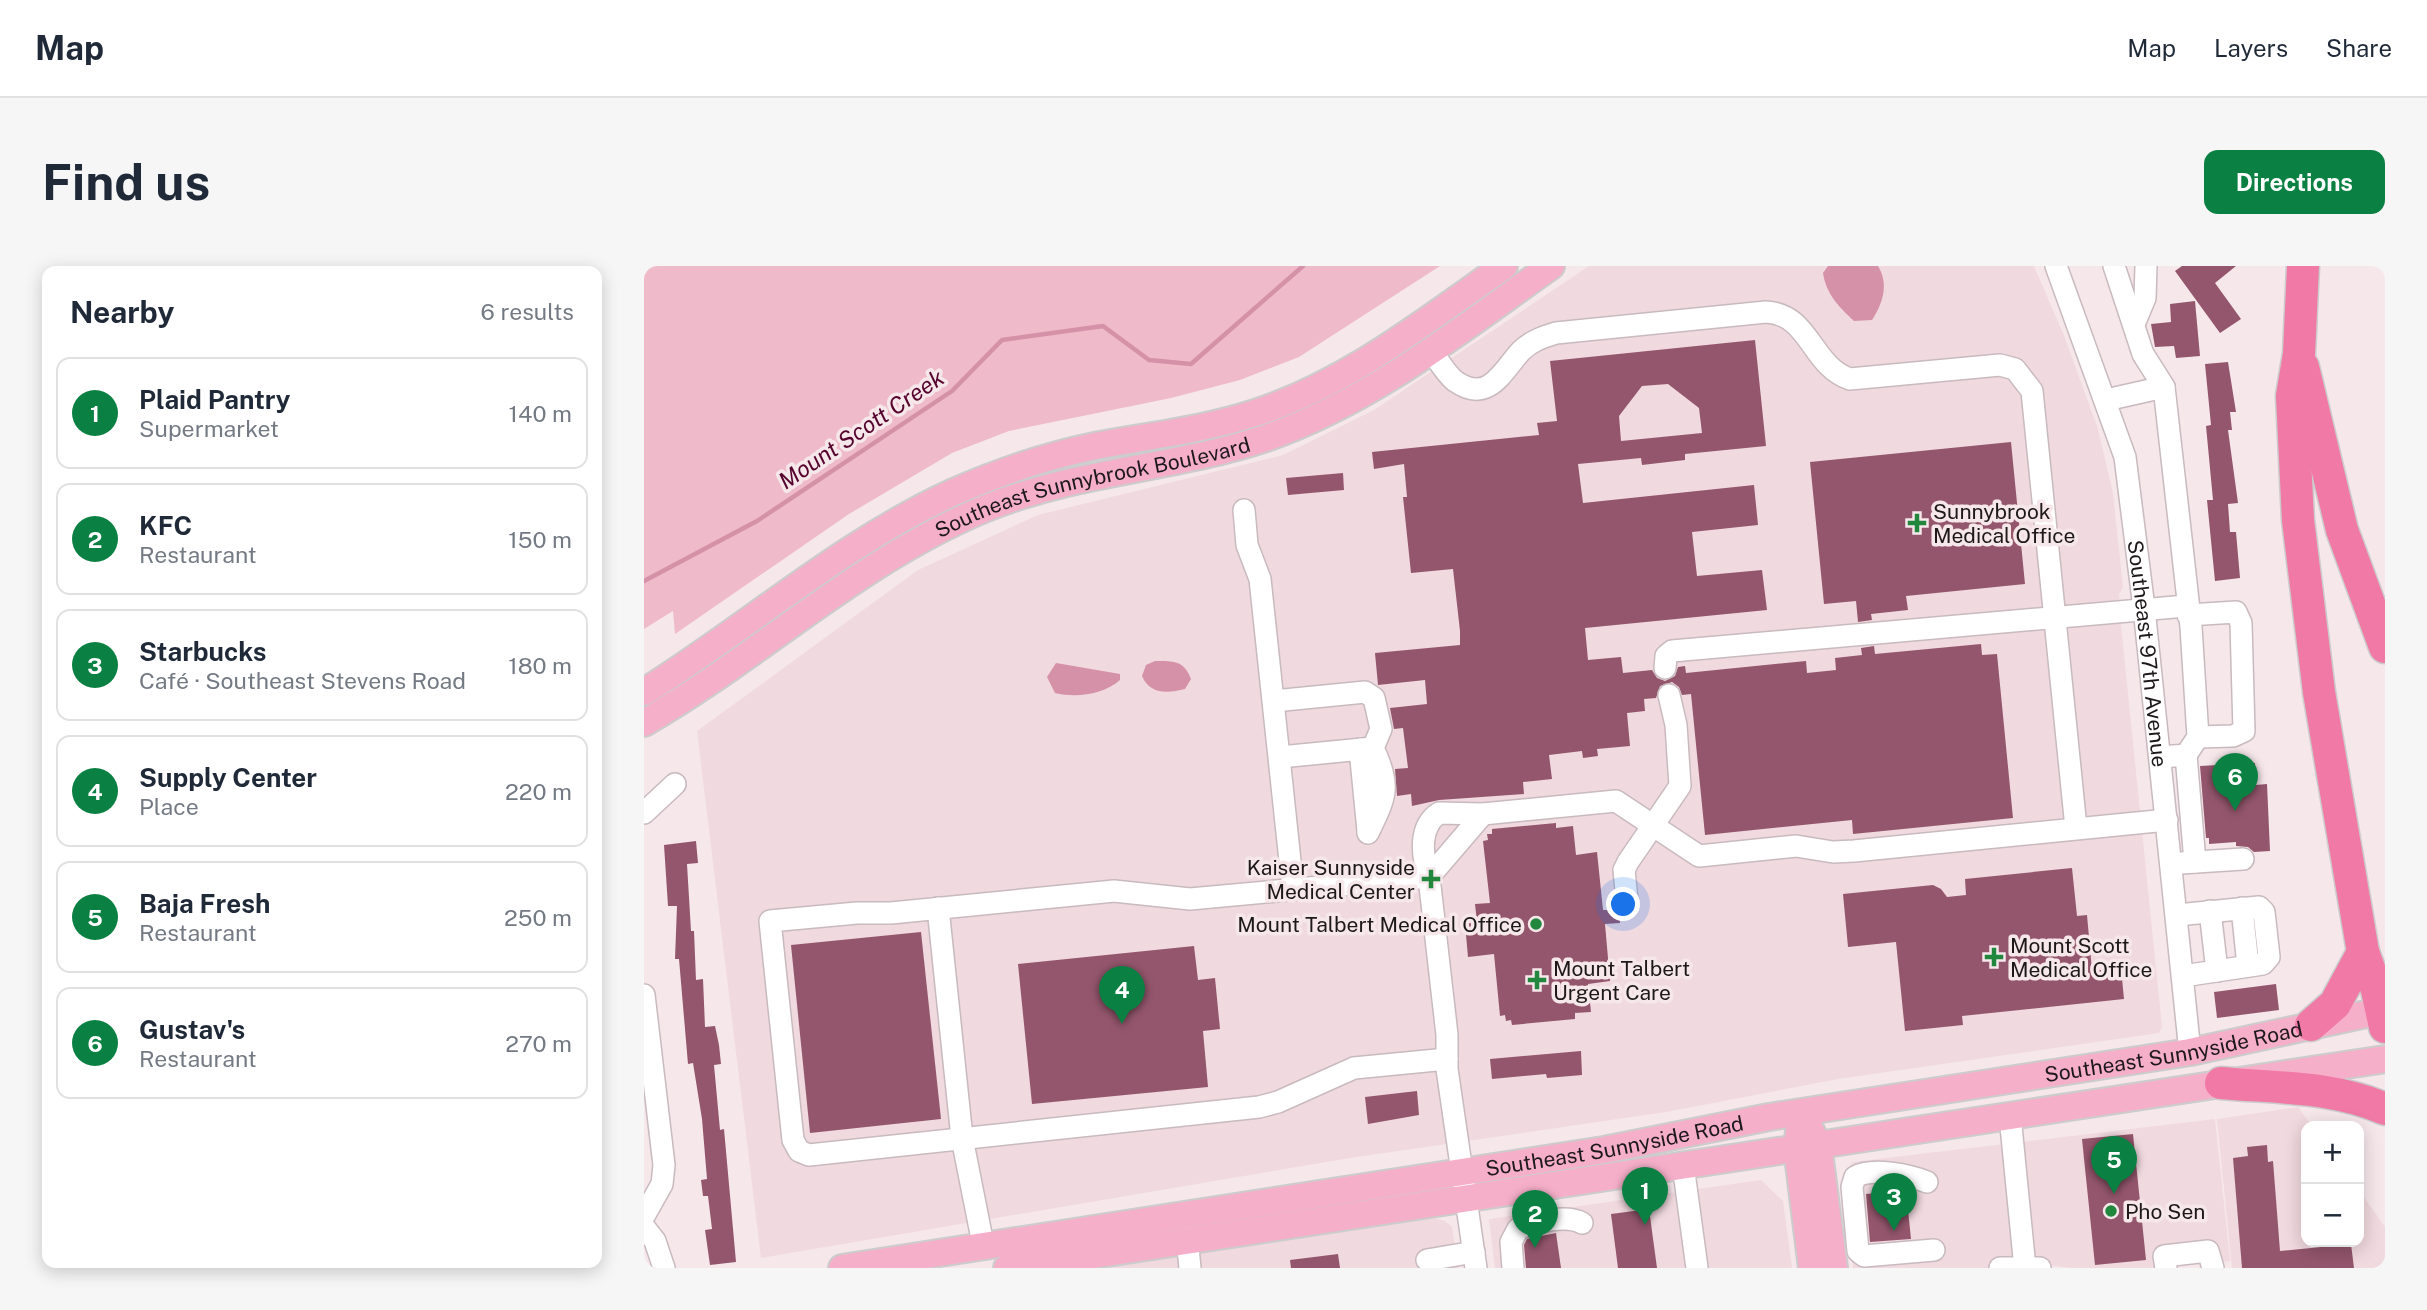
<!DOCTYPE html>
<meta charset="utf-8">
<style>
:root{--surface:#fff;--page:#f6f6f7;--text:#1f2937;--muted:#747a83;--line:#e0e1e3;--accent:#0b8043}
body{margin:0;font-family:"Public Sans",sans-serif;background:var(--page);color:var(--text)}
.controls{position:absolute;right:21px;bottom:21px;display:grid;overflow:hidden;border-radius:14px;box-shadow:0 4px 18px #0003}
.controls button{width:63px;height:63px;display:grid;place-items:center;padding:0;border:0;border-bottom:2px solid var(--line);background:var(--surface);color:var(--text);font:35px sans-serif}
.you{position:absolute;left:980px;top:639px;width:24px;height:24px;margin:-18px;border:5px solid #fff;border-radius:50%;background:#1a73e8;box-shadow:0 0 0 10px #1a73e833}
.badge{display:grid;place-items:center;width:46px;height:46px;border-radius:50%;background:var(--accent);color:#fff;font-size:23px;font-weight:700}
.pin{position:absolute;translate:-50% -58px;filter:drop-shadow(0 2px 4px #0008)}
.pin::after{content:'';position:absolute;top:37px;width:24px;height:21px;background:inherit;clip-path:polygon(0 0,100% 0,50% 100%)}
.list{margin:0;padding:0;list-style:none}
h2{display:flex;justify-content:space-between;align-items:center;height:91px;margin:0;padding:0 28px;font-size:30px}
h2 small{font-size:23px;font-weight:400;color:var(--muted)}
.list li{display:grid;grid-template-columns:46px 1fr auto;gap:21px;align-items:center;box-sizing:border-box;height:112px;margin:0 14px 14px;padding:0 14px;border:2px solid var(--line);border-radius:14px}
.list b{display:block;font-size:26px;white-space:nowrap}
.list p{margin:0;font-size:23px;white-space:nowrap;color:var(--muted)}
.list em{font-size:23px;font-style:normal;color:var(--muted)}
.map{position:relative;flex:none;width:1741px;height:1002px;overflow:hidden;border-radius:14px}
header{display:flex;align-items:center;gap:42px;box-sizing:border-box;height:98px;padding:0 35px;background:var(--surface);border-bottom:2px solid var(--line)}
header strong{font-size:33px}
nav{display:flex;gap:38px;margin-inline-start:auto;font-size:24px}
.intro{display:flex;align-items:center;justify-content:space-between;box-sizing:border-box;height:168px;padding:0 42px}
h1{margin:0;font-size:49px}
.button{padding:18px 32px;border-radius:14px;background:var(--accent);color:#fff;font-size:24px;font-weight:700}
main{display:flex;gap:42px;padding:0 42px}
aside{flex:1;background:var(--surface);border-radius:14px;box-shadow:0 4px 18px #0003}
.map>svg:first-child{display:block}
</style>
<header>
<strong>Map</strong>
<nav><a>Map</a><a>Layers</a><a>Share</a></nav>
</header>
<div class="intro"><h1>Find us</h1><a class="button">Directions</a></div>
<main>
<aside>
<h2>Nearby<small>6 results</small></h2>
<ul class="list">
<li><span class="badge">1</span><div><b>Plaid Pantry</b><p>Supermarket</p></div><em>140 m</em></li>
<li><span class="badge">2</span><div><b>KFC</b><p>Restaurant</p></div><em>150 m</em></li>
<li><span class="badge">3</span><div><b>Starbucks</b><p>Café · Southeast Stevens Road</p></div><em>180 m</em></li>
<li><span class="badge">4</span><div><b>Supply Center</b><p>Place</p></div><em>220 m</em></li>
<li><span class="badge">5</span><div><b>Baja Fresh</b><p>Restaurant</p></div><em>250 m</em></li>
<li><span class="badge">6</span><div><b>Gustav's</b><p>Restaurant</p></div><em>270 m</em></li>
</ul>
</aside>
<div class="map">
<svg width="1741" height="1002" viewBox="0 0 1741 1002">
<rect width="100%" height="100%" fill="#f6e7eb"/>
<g fill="#f0d9df">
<polygon points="945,0 1390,0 1421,72 1454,163 1469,227 1479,321 1475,328 1477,359 1518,761 1515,767 1194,813 1022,846 706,892 117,992 53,465 274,304 394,249 639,189 730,144"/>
<polygon points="1654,841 1668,860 1662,860 1662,976 1715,976 1715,924 1741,961 1741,1002 1588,1002 1573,853"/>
<polygon points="1571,853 1586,995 1506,1002 1427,1002 1396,998 1376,1002 1209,1002 1198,913 1208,896"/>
<polygon points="1117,914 1139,935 1148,1002 851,1002 845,953"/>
<polygon points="791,952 801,955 808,961 814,1002 444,1002"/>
</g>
<polygon fill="#efbaca" points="0,0 796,0 655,91 596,114 527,132 365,165 308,187 205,248 31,368 29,345 0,363"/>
<g fill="#d591a7">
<path d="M1184,0h50c11,18 5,37 -6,54l-18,1c-15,-14 -28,-27 -31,-48z"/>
<path d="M511,395c18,0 29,-1 36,18l-6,10c-17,4 -35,6 -43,-13l4,-11z"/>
<path d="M412,397l64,11v6c-17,15 -44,18 -65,13l-8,-16z"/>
</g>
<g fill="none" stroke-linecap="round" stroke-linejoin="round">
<polyline stroke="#d591a7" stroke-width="4.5" points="0,315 113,255 308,125 358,74 459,60 505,94 547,98 659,0"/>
</g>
<g fill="#94566c" fill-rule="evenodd">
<polygon points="1538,0 1592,0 1571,17 1597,53 1576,67 1531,5"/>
<polygon points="1551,35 1556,90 1532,92 1530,80 1511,81 1507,58 1527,56 1526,38"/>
<path d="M1111,74l11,106 -81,8v6l-43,5 -1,-7 -63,6 5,39 171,-18 4,40 -66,7 5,44 65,-6 5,40 -182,18 3,32 33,-3 2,16 29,-3 5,8 8,3 10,-5 3,-9 7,-1 1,7 120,-12 1,12 29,-3 -1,-12 27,-3 -1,-7 13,-2 1,8 106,-10 1,11 15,-1 16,164 -160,16 -1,-14 -147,15 -14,-141 -9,1 -3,-8 -7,-5 -12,4 -4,12 -12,1 1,12 -18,2 3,33 -33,3 1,7 -15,2 -1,-7 -33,4 3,24 -29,3 1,12 -85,6 -27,6 -1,-12 -14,2 -2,-27 13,-1 -5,-40 -9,1 -4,-21 37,-4 -2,-24 -47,5 -3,-32 85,-8v-14l-7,-62 -42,4 -8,-76h4l-3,-33 -30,5 -2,-17 167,-17 -2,-12 20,-2 -7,-60zM1024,118l31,24 3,25 -81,8 -2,-25 23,-30z"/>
<polygon points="1584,96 1592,146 1586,146 1588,164 1584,164 1594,237 1584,238 1586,266 1592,266 1596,312 1571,315 1563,234 1569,234 1562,160 1567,159 1561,98"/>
<polygon points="1367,176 1381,318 1262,330 1264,344 1227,348 1228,354 1214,356 1212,335 1180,338 1166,196"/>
<polygon points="699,207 700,224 644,229 642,212"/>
<polygon points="1611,497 1612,519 1623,518 1626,585 1610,586 1604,581 1592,580 1592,576 1565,578 1565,572 1562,572 1556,500"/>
<polygon points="912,557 912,562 929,560 932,589 953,586 959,644 975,644 976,657 961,658 966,715 944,718 947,746 931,747 931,753 868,759 867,754 862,755 861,749 856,750 850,688 824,691 821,658 833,656 831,638 846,637 839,575 844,574 843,568 848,568 848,563"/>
<polygon points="52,575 54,597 43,598 47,665 50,665 52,714 59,713 61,761 71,760 75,779 77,798 70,799 76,864 80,863 92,996 66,999 61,964 68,963 64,930 59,930 57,914 63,913 58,853 49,797 44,798 35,693 31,693 33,640 24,640 20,579"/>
<polygon points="1428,602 1433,650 1443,649 1448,705 1477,702 1480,733 1318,750 1319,759 1261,765 1252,676 1204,681 1199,628 1289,619 1297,623 1303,631 1322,629 1321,613"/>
<polygon points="277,666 297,853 166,867 147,679"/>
<polygon points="550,680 554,714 571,712 576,763 559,765 564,821 388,838 374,698"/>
<polygon points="1632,718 1635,744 1573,752 1570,726"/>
<polygon points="937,785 938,809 903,812 902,808 848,813 846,793"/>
<polygon points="773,825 775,849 724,858 721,831"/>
<polygon points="1489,868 1502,994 1451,999 1438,873"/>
<polygon points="1623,879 1624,896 1629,895 1636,985 1707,978 1710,1002 1598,1002 1589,892 1604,890 1603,881"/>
<polygon points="1262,924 1267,973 1226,976 1222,928"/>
<polygon points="1005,943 1013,1002 974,1002 967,948"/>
<polygon points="912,967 917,1002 882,1002 880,979 883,973"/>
<polygon points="694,988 696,1002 647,1002 646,994"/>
</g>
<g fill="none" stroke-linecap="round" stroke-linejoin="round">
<g stroke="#c8babe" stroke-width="24">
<g id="minor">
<path id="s1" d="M1412,0l69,191 19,151 46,444"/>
<polyline points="1470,0 1499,88 1520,121"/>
<polyline points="1491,56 1501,32 1502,0"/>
<path d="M787,84c7,10 15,24 24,31 34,24 48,-11 66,-30 10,-10 22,-14 35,-18l210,-21c44,2 45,54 84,67l150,-14 15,4 17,22 44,437"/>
<polyline points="1462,134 1520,121 1547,361 1554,471 1542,489 1517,491"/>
<polyline points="600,244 603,279 616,313 649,623"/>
<polyline points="1544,349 1592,346 1597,357 1600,465 1589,470 1554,471"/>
<polyline points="1021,402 1022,390 1028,385 1542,340"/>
<path d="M630,435l91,-9 9,6 7,31 -8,19c18,39 13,48 -5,85"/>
<polyline points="716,483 724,565"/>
<polyline points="1542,489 1551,596"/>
<polyline points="636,491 729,482"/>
<polyline points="0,547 31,518"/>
<polyline points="1537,597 1599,593"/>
<polyline points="983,634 980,604 984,596 1036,520 1032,459 1025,429"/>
<polyline points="294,642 318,872 339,978"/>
<polyline points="1598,642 1604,700"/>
<polyline points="1566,645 1573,705"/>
<polyline points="1533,649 1615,641 1620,646 1625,691 1619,698 1539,710"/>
<polyline points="0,729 20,899 18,918 0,950"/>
<polyline points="803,793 710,802 634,836 615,841 165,889 155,885 149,874 126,655 213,647 247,647 470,625 546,633 785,611 839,548"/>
<polyline points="1366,850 1381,1002"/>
<polyline points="1039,899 1053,1002"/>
<path d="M1283,916c-17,-7 -55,-15 -72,-5l-3,10 6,64 6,5 70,-6"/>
<polyline points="0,961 11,975 20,1002"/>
<polyline points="543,972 546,1002"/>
<polyline points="783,994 830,986"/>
<path d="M832,1002l-29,-199v-34l-18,-158c-7,-21 -11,-50 10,-64l44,1 133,-13 83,55 97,-10 37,6 21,-1 313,-31"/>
<path d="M869,1002l-2,-26 7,-13c15,-7 49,-15 64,-6"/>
<polyline points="1356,1002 1396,1002"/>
<polyline points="1522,1002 1520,990 1564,985 1569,1002"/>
</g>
</g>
<g stroke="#cdcccc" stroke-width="30">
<g id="major">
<path d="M0,426c104,-65 198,-149 310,-200 45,-20 93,-36 141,-46 53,-10 108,-16 160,-33 93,-30 170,-92 249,-147"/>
<path id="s2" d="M0,457c116,-67 215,-162 340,-214 91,-38 190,-40 282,-71 106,-37 194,-108 285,-172"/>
<polyline points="1166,863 1174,879 1190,1002"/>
<polyline points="1155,865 1153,882 1168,1002"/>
<path id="s3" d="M198,1002l762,-118 165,-33 421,-65 195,-42"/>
<polyline points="363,1002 1741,793"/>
</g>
</g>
<g stroke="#cdcccc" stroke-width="35">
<g id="highway">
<polyline points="1659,0 1655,88 1648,130 1654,254 1675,426 1719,686 1733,724 1741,761"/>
<polyline points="1659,101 1698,264 1741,381"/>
<polyline points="1667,759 1691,738 1719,686"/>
<path d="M1577,817c54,5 113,3 164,26"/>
</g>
</g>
<use href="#minor" stroke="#fff" stroke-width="21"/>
<use href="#major" stroke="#f6afc9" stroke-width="26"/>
<use href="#highway" stroke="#f079a5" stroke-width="32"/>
</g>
<g fill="#20873d" stroke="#f6e7eb" stroke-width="2.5">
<path d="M1269.5 246.5h7v7h7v7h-7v7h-7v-7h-7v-7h7z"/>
<path d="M783.5 602.5h7v7h7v7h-7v7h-7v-7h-7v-7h7z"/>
<circle cx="892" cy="658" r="7"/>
<path d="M1346.5 680.5h7v7h7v7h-7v7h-7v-7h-7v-7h7z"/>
<path d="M889.5 703.5h7v7h7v7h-7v7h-7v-7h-7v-7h7z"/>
<circle cx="1467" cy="945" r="7"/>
</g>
<g text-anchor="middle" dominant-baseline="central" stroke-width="7" stroke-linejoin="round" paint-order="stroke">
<g font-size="21" fill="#1d1819" stroke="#f6e7eb">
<text stroke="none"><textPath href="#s2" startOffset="513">Southeast Sunnybrook Boulevard</textPath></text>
<text stroke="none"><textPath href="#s1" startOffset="401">Southeast 97th Avenue</textPath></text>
<text stroke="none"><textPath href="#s3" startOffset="1349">Southeast Sunnyside Road</textPath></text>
<text stroke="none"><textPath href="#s3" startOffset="782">Southeast Sunnyside Road</textPath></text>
</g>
<g font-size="21" fill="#1d1819" stroke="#f6e7eb" text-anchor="start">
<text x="1289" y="245">Sunnybrook<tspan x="1289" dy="24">Medical Office</tspan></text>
<text x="771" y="601" text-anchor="end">Kaiser Sunnyside<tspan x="771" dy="24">Medical Center</tspan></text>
<text x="878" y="658" text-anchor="end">Mount Talbert Medical Office</text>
<text x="1366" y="679">Mount Scott<tspan x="1366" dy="24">Medical Office</tspan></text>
<text x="909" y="702">Mount Talbert<tspan x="909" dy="24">Urgent Care</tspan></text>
<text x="1481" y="945">Pho Sen</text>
</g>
<g font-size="23" font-style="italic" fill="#56042d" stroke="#f6e7eb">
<text transform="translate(217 163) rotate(-34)">Mount Scott Creek</text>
</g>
</g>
</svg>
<div class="controls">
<button>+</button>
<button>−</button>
</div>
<div class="you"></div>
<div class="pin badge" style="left:1001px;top:959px">1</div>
<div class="pin badge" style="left:891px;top:982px">2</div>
<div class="pin badge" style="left:1250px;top:965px">3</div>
<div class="pin badge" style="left:478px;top:758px">4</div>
<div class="pin badge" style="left:1470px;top:928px">5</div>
<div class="pin badge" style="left:1591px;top:545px">6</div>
</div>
</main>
